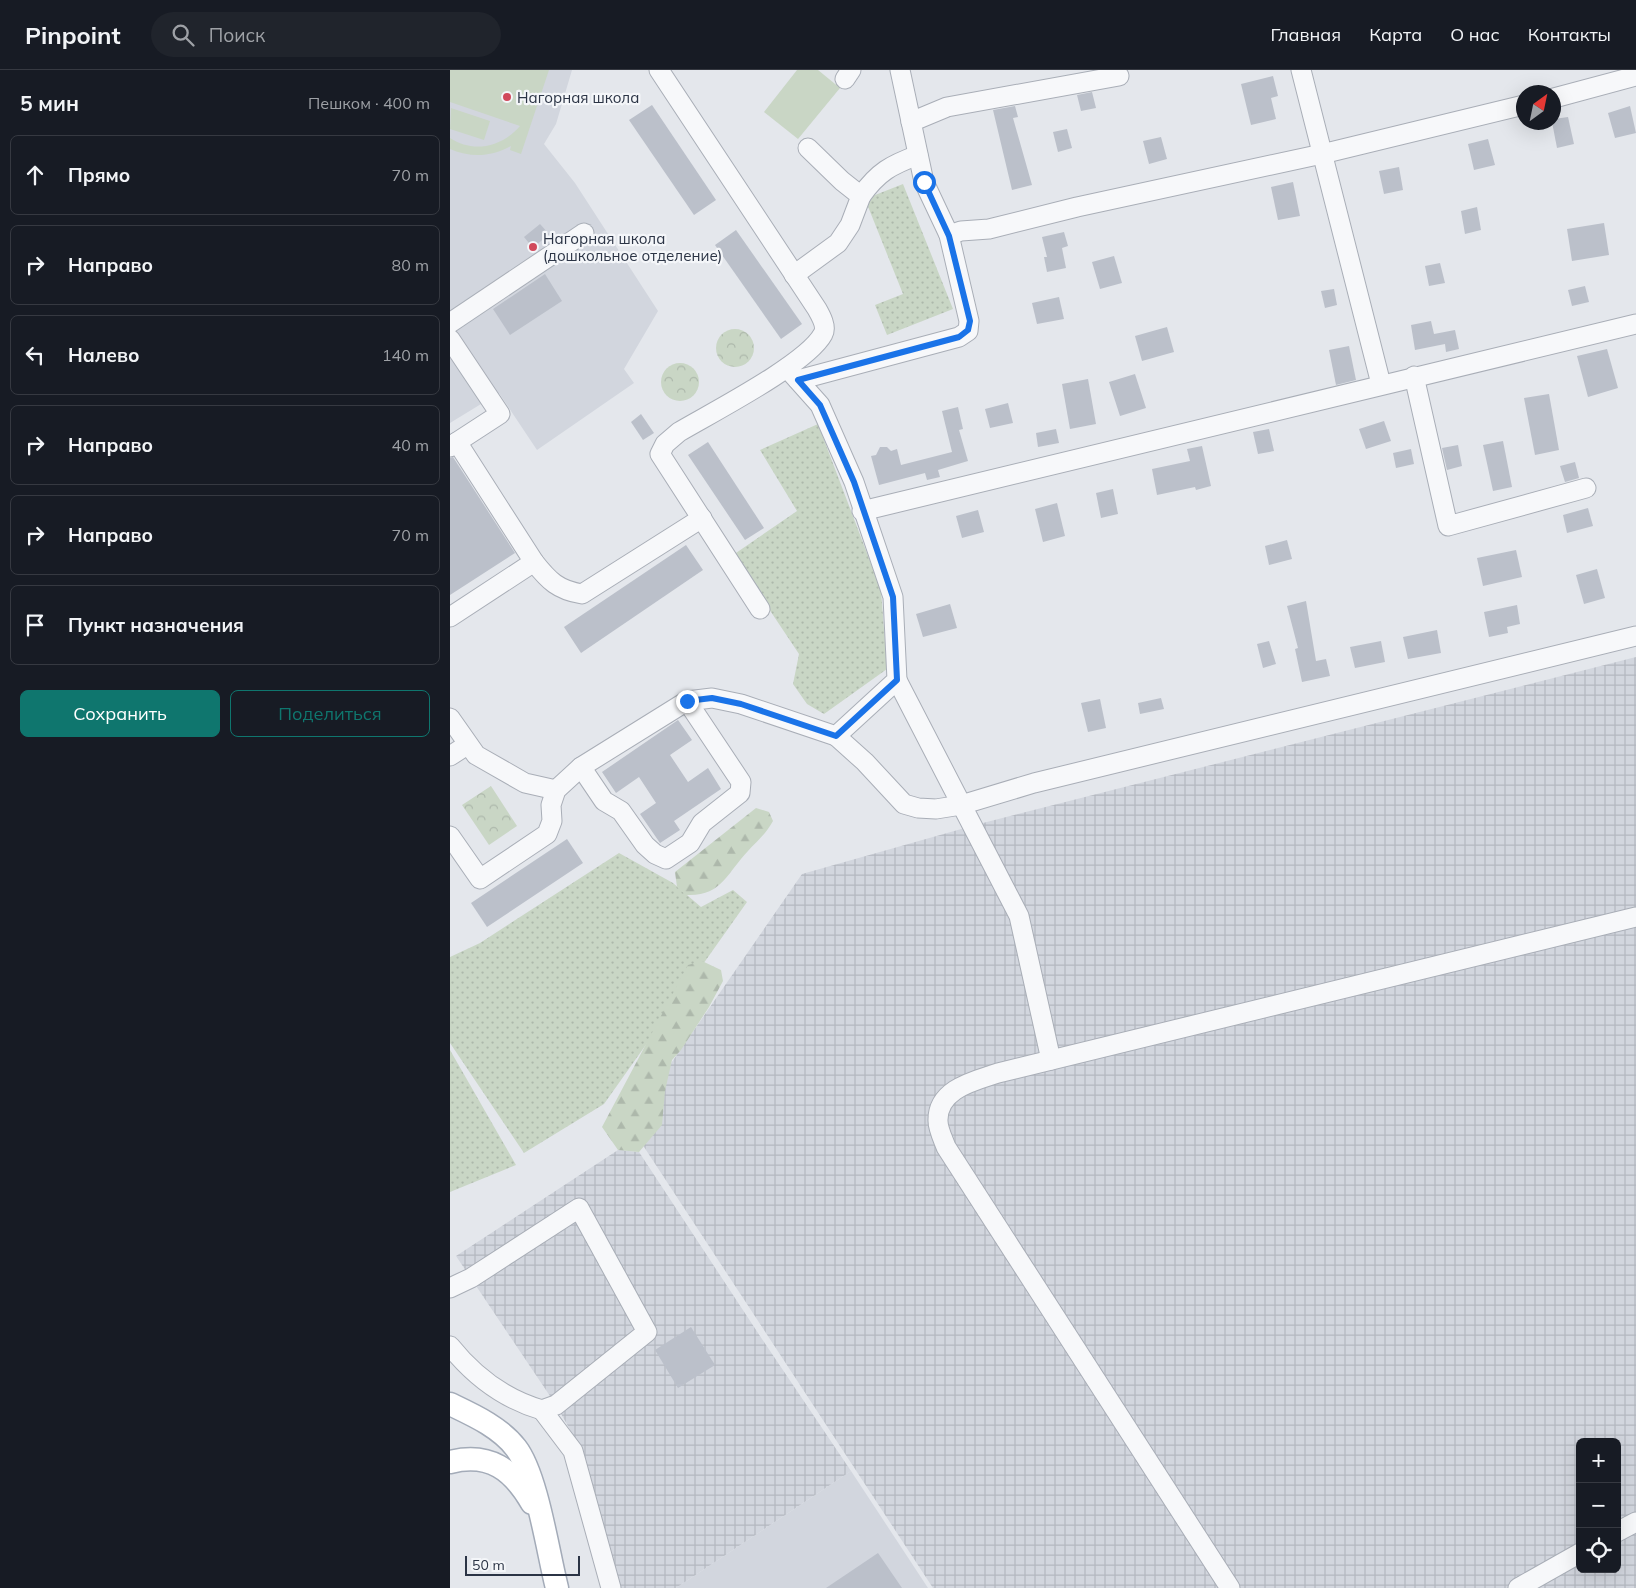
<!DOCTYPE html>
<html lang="ru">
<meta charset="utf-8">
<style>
:root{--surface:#171b24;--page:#20242c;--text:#f1f3f6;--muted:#9ea1a6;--line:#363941;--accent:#0f766e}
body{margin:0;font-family:Mulish,sans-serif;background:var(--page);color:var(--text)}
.controls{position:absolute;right:15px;bottom:15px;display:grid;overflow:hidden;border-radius:8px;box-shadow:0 5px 20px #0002}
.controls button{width:45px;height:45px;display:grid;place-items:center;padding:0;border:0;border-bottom:1px solid var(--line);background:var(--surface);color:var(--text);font:25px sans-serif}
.compass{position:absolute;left:1066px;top:15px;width:45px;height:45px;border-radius:50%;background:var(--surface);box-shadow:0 5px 20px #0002;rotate:33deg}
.scale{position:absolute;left:15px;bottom:12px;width:115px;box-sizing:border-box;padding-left:5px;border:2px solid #2b3445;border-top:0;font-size:14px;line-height:18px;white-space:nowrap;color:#2b3445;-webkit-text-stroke:4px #f4f6f9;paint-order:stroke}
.stop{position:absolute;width:15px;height:15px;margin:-11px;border:4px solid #1a73e8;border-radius:50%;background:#fff}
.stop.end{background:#1a73e8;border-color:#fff;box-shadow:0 1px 5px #0008}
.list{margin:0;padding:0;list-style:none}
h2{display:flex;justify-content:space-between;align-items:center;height:65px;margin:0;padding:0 20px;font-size:21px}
h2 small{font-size:16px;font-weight:400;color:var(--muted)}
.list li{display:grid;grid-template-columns:32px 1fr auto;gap:15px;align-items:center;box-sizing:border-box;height:80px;margin:0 10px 10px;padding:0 10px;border:1px solid var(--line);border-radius:8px}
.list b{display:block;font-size:19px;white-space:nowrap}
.list em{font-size:16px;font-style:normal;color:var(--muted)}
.actions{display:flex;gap:10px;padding:15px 20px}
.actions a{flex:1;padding:11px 0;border:1px solid var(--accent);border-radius:8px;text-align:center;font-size:18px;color:var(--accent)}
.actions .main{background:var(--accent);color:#fff}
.icon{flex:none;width:28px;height:28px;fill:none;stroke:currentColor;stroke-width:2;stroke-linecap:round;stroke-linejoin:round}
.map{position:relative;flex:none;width:1186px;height:1518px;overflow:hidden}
header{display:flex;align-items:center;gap:30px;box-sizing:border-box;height:70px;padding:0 25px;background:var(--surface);border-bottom:1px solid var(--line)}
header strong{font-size:24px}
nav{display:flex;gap:28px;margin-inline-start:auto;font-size:18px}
.search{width:350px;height:45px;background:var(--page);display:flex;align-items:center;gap:12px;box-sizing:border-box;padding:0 18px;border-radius:28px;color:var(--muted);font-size:19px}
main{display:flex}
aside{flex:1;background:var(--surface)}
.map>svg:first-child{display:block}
</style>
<header>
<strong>Pinpoint</strong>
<div class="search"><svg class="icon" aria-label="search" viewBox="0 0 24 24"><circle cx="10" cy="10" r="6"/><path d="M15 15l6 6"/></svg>Поиск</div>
<nav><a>Главная</a><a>Карта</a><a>О нас</a><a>Контакты</a></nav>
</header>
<main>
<aside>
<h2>5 мин<small>Пешком · 400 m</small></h2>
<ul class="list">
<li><svg class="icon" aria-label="ahead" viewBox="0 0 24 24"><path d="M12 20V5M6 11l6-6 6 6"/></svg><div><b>Прямо</b></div><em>70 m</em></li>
<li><svg class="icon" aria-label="right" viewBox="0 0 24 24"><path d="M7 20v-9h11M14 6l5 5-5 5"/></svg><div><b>Направо</b></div><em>80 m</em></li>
<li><svg class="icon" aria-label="left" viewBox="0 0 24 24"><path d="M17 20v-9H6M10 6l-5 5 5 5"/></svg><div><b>Налево</b></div><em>140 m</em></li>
<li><svg class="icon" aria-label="right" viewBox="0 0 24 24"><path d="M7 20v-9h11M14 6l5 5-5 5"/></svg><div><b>Направо</b></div><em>40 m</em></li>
<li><svg class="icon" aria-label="right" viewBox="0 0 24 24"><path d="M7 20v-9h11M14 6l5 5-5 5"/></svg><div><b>Направо</b></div><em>70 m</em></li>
<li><svg class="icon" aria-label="arrive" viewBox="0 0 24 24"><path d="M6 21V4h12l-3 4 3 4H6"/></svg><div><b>Пункт назначения</b></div></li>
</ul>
<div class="actions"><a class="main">Сохранить</a><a>Поделиться</a></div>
</aside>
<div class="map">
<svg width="1186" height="1518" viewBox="0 0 1186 1518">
<defs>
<pattern id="industrial-grid" width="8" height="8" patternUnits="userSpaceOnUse" patternTransform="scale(1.25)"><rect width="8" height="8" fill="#d2d6de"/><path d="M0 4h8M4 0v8" fill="none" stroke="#b4b8c0"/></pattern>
<pattern id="grass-dots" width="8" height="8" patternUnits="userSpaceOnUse" patternTransform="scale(1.25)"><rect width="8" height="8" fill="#c9d6c5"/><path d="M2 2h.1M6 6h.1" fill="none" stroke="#adb8ab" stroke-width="1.8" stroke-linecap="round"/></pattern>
<pattern id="forest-firs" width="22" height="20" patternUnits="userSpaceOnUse" patternTransform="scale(1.25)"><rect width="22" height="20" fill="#c9d6c5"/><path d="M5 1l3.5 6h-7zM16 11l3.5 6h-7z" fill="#adb8ab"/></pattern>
<pattern id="park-crowns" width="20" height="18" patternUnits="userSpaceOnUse" patternTransform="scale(1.25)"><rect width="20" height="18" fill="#c9d6c5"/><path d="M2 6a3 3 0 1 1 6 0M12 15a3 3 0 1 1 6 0" fill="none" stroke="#adb8ab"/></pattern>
</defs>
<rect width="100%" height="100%" fill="#e4e7ec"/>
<g fill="#d2d6de">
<polygon points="0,0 122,0 106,54 94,74 125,113 208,241 174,299 184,313 87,380 49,323 0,353"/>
<polygon points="401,1401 478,1518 226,1518"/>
</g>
<g fill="url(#industrial-grid)" fill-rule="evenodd">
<path d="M1186,587v931h-703l-304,-464 173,-250 177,-50zM1130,1372h37v127h-37z"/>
<polygon points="168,1080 189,1082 310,1266 401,1401 226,1518 159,1518 132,1381 106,1335 6,1186"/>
</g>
<g fill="url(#grass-dots)">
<polygon points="453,114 503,239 437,265 425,235 453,224 415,129"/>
<polygon points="368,354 431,520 437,599 374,644 357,634 343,614 349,584 283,485 347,441 310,380"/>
<polygon points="169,783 223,813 251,837 283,820 297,832 154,1034 74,1083 0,973 0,887 30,873"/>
<polygon points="0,980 66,1095 0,1122"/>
</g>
<g fill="url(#forest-firs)">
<path d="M306,738l13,4 4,9c-7,13 -16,20 -25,30 -21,22 -27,46 -62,44l-9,-8 -2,-15z"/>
<polygon points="252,891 271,900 273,911 259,937 231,980 222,990 215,1021 212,1055 189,1082 168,1080 152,1057 238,895"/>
</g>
<g fill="url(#park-crowns)">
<circle cx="285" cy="278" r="19"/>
<circle cx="230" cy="312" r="19"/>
<polygon points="41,716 67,756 39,775 12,735"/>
</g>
<g fill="#c9d6c5">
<path d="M0,0h99l-28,84 -11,-4 1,-4c-20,11 -40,12 -61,3v-11c24,16 53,8 70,-12l-70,-24z"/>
<polygon points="347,0 368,0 390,18 348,69 314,42"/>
<polygon points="1,38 40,51 34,70 0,59"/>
</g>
<g fill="#bbc0ca">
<polygon points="823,6 828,26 821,28 826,49 801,55 791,14"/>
<polygon points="642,22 646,38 631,41 627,25"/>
<polygon points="202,35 266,130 244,145 179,50"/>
<polygon points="565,36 568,47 563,48 582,115 562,120 543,40"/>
<polygon points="1180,36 1186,63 1165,68 1158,43"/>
<polygon points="1118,47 1124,74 1107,78 1102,52 1104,49"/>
<polygon points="617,59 622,78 608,82 603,62"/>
<polygon points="711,67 717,89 699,94 693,71"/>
<polygon points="1038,69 1045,95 1024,100 1018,74"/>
<polygon points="949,97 953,120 934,124 929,101"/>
<polygon points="843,112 850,146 828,150 821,117"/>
<polygon points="1027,137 1031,160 1015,164 1011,141"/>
<polygon points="1154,153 1159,185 1122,191 1117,159"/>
<polygon points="90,154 99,164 83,178 74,167"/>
<polygon points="286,160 352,254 331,269 265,175"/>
<polygon points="614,162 618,176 612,178 616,198 597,202 594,187 597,187 592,167"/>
<polygon points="664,186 672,213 650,219 642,192"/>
<polygon points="990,193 995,213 979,216 975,196"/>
<polygon points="95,204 112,231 60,265 43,239"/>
<polygon points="1135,216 1139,232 1122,236 1118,220"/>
<polygon points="884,219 887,235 875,238 871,221"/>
<polygon points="609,227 614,249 587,254 582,233"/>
<polygon points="981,251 984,264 1005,260 1009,279 996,282 995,274 965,280 961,255"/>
<polygon points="717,257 724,282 692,291 685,266"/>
<polygon points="899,276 906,310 886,315 879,280"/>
<polygon points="1157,279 1168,318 1138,327 1127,286"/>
<polygon points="685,304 696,338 670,346 659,312"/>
<polygon points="638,309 646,354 620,359 612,314"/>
<polygon points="1099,324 1109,380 1085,385 1074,328"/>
<polygon points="558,333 563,353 540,358 535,339"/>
<polygon points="508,337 513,359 509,360 518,391 488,400 490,407 477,410 475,403 429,415 421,386 426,385 430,377 437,377 441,381 447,379 451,395 502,382 492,341"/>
<polygon points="191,344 204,363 193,370 181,352"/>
<polygon points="934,351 941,371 916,379 909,359"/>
<polygon points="606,359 609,373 588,377 586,363"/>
<polygon points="819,359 824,381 808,384 803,362"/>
<polygon points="1053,371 1062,417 1043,421 1033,375"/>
<polygon points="258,372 314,458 295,470 238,385"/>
<polygon points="1008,375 1012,396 997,400 992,378"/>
<polygon points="752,376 761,416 746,420 745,417 707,425 702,399 740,391 737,379"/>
<polygon points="961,379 964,394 946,398 943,383"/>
<polygon points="3,387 65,483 0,525 0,388"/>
<polygon points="1125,392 1129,408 1115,412 1110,396"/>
<polygon points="663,419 668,444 651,448 646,423"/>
<polygon points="607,433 615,466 593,472 585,439"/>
<polygon points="1138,438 1143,456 1117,463 1113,445"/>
<polygon points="528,440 534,462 512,468 506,446"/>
<polygon points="837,470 842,489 819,495 815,476"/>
<polygon points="236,475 253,500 131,583 114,557"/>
<polygon points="1066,480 1072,507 1033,516 1027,488"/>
<polygon points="1147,499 1155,528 1134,534 1126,505"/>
<polygon points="856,531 866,591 876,589 880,606 852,612 845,579 848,578 837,536"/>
<polygon points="500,534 507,558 473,567 466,544"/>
<polygon points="1067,535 1070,554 1057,557 1058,563 1039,567 1034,542"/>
<polygon points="987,560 991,583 958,589 953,567"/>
<polygon points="819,571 826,594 813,598 807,574"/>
<polygon points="931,571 935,592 905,598 900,577"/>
<polygon points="711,628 714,639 690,644 688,633"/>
<polygon points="650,629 656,658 638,662 631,633"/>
<polygon points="228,650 242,670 220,685 238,712 258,698 271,719 224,751 230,760 210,773 190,744 206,733 189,707 166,723 152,702"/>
<polygon points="117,769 133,793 37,857 21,833"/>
<polygon points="241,1257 265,1295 228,1318 205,1280"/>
<polygon points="428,1483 452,1518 376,1518"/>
</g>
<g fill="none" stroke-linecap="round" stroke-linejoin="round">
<g stroke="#a9aeb7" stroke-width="21">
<g id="minor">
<path d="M209,0l158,239c4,7 10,18 6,25 -16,30 -112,79 -144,98l-14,12 -5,10 100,155"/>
<polyline points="851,0 931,314"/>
<polyline points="395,9 401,0"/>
<polyline points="1104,28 1186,6"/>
<polyline points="461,52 497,37 669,6"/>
<path d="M411,126c17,-24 30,-31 57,-41"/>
<polyline points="499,165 511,161 539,159 627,137 872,84 1074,35"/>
<polyline points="344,205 388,173 400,155 411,126 392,111 358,78"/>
<polyline points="0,253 134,163"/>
<polyline points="0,269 50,344 7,372"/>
<polyline points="964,306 998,456 1136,418"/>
<polyline points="348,310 509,267 518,261 519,251 499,165 474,112 450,0"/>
<polyline points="0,377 7,372 84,492 0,547"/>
<polyline points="412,441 1186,254"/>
<path d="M84,492c15,19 24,28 48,32l120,-76"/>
<polyline points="447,610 569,846 601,990"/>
<polyline points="0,648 26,685 75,713 106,720"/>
<polyline points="386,666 415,692 454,734 468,738 486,739 511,735 584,713 1186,566"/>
<polyline points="0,686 17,675"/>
<polyline points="131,697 154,731 171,741 195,775 205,784 216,789 240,773 252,753 290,723 291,712 237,631"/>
<polyline points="0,766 30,809 97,764 102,751 101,735 106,720 131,697 237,631 262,628 291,634 386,666 447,610 443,527 404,412 370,335 337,298"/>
<path d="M0,1218l21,-10 108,-70 68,124 -91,73 -14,5c-38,-11 -68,-34 -92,-64"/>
<polyline points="92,1340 123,1381 161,1518"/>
<polyline points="1167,1462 1186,1452"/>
<path d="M780,1518l-284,-441c-3,-8 -8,-18 -8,-26 -1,-32 36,-40 60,-48l638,-156"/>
<polyline points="1068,1518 1130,1483"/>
</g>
</g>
<g stroke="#a3abb8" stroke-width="25">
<g id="major">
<path d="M0,1334c23,11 50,23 66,44 21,27 32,105 41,140"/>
<path d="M0,1392c40,-10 63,8 82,41"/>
</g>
</g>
<use href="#minor" stroke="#f7f8fa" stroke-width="19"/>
<use href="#major" stroke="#fff" stroke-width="22"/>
</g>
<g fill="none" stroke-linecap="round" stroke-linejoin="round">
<polyline stroke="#1a73e8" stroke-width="6" points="237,631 262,628 291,634 386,666 447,610 443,527 404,412 370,335 348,310 509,267 518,260 520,251 499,166 474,112"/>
</g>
<g fill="#d1495b" stroke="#f4f6f9" stroke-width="2">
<circle cx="57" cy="27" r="5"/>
<circle cx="83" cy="177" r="5"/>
</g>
<g text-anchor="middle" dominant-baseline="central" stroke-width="4.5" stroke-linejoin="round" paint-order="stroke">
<g font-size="15" fill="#2b3445" stroke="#f4f6f9" text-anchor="start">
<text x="67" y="27">Нагорная школа</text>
<text x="93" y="168">Нагорная школа<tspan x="93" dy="17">(дошкольное отделение)</tspan></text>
</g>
</g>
</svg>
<div class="controls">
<button>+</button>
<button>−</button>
<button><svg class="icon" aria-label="locate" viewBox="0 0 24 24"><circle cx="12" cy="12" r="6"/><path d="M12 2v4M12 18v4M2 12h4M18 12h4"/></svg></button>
</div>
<svg class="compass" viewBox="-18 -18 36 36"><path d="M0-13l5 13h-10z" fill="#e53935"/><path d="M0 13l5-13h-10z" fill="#9ea1a6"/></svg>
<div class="scale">50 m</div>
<div class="stop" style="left:474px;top:112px"></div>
<div class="stop end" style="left:237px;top:631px"></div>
</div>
</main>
